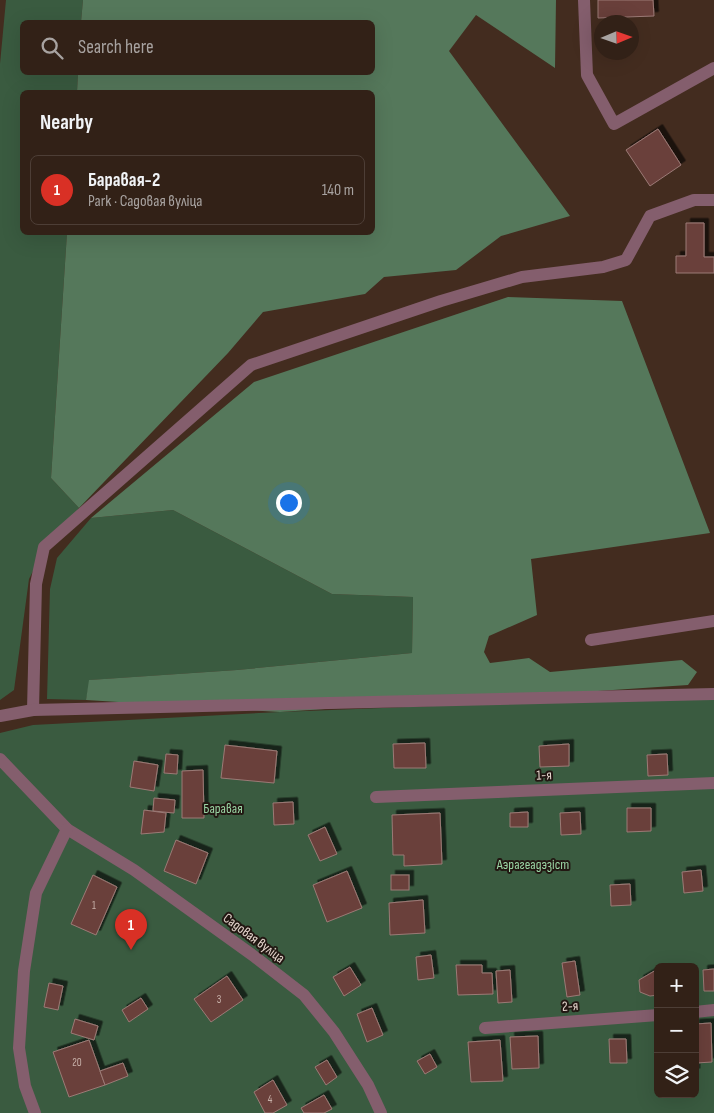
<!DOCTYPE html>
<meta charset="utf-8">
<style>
:root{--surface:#322117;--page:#3a2920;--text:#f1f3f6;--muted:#a8a3a1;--line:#4d3e36;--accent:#d93025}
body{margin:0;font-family:"Sofia Sans Condensed",sans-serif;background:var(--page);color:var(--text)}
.controls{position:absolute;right:15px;bottom:15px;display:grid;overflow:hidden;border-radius:8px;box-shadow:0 5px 20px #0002}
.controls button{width:45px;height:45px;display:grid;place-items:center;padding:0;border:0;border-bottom:1px solid var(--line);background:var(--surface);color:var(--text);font:25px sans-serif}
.compass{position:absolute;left:594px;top:15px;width:45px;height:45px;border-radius:50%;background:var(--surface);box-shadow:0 5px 20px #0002;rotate:88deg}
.you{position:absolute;left:288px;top:502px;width:18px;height:18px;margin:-12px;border:4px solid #fff;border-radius:50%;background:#1a73e8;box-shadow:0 0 0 8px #1a73e833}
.badge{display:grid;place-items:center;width:32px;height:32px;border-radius:50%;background:var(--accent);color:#fff;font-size:16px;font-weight:700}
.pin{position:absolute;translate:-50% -41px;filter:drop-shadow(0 1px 2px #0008)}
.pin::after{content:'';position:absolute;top:26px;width:18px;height:15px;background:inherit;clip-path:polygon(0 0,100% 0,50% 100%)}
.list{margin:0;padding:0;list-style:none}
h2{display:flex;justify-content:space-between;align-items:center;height:65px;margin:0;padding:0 20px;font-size:21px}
h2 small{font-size:16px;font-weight:400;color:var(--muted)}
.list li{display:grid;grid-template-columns:32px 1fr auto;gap:15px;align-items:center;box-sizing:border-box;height:70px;margin:0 10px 10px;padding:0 10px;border:1px solid var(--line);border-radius:8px}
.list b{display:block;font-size:19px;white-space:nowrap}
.list p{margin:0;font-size:16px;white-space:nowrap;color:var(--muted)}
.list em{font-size:16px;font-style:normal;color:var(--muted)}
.icon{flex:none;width:28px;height:28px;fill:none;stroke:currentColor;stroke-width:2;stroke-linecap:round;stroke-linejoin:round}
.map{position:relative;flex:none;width:714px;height:1113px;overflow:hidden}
.search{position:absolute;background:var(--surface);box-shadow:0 5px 20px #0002;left:20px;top:20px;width:355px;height:55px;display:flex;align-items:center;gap:12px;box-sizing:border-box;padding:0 18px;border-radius:8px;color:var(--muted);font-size:19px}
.panel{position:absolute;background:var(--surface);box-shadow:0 5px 20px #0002;left:20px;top:90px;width:355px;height:145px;border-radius:8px}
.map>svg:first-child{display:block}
</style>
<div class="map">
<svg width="714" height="1113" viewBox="0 0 714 1113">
<defs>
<filter id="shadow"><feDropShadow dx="4.5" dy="-4.5" stdDeviation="0" flood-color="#0009"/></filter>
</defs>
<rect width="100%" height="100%" fill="#432c1f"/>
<g fill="#3a5b40" fill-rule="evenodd">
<polygon points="6,0 83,0 81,22 22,22 22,72 78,73 77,92 22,92 22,232 67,233 51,478 79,508 38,561 29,579 14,690 0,700 0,64"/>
<polygon points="173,510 332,594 413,597 412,653 237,670 90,680 86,700 47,699 50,589 57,558 91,518"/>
<path d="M714,695v418h-714v-380l33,-8 247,-13zM658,967h37v127h-37z"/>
</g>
<g fill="#55785b">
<polygon points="83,0 556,0 555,68 476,15 449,51 570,216 501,236 456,270 384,277 365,294 263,312 228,353 79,508 51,478 67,233 372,232 372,92 77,92 78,73 372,72 372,22 81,22"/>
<polygon points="508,297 622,301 710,533 531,559 537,615 489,636 484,652 490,663 529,658 550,672 682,660 697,672 688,685 280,712 86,700 89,680 237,670 412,653 413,597 332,594 173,510 91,518 254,382"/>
</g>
<g fill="#6b403b" stroke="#9b7a76" filter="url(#shadow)">
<polygon points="598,0 653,0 654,16 598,18"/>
<polygon points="658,129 681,165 650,186 626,150"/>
<polygon points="686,223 704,223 704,257 714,257 714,273 676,273 676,256 686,256"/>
<polygon points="425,743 426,768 394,768 393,744"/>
<polygon points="569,744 569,766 540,767 539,746"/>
<polygon points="225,745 277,751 274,783 221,778"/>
<polygon points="166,754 178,755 177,774 164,773"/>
<polygon points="667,754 668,775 648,776 647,755"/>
<polygon points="134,761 158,765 154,791 130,787"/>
<polygon points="203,770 204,818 182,818 182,771"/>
<polygon points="154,798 175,800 174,813 153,811"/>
<polygon points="293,802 294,824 274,825 273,803"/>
<polygon points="627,808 651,808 651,831 627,832"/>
<polygon points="144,810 166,813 164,832 141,834"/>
<polygon points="528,812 528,827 510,827 510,813"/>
<polygon points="580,812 581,834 561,835 560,813"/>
<polygon points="440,813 442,864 404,866 404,855 393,855 392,815"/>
<polygon points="325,827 337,854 320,861 308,835"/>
<polygon points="176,840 208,853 196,884 164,871"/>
<polygon points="701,870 703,891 684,893 682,872"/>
<polygon points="347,871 362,908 327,922 313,885"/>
<polygon points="93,875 117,887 96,935 71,924"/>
<rect x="391" y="875" width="18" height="15"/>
<polygon points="630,884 631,905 611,906 610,885"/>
<polygon points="423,900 425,933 390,935 389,903"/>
<polygon points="431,955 434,978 418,980 416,957"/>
<polygon points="575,961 580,995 567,997 562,963"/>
<polygon points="456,965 482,965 482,973 492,973 493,994 458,995"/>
<polygon points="350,967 361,985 344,996 333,977"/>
<polygon points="714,969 714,991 704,991 703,970"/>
<polygon points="510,970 512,1002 498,1003 496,971"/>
<polygon points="656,970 658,995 650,996 640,992 639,980"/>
<polygon points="227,976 243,1000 211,1022 194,999"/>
<polygon points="49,983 63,986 58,1010 44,1007"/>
<polygon points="141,998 148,1009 129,1022 122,1010"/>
<polygon points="372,1008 383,1035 367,1042 357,1014"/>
<polygon points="75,1019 98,1026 94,1040 71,1033"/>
<polygon points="711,1023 712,1062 696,1063 695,1073 695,1024"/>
<polygon points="538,1036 539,1068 512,1069 510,1037"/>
<polygon points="609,1039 626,1039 627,1063 610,1063"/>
<polygon points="89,1040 105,1085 69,1097 53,1052"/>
<polygon points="500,1040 503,1081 471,1082 468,1042"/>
<polygon points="430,1054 437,1067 425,1074 417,1061"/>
<polygon points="327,1060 337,1077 326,1085 315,1067"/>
<polygon points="123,1063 128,1076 105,1085 100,1071"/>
<polygon points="273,1080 287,1105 273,1113 265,1113 254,1092"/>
<polygon points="324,1095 332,1109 324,1113 304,1113 301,1108"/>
</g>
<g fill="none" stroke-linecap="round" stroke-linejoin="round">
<g stroke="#845e6d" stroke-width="12">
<polyline points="584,0 587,75 614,124 714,68"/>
<polyline points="591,640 714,621"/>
<polyline points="33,710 36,584 44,547 251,365 441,301 522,277 603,267 626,260 650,216 694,200 714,200"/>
<polyline points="0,716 33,710 714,694"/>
<polyline points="0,759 67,829 134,870 255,957 304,995 334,1032 368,1085 381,1113"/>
<polyline points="376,797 714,783"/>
<polyline points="695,1012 714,1010"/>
<polyline points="485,1028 658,1015"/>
<polyline points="35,1113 25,1086 19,1048 24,971 36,893 67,829"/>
</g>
</g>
<g text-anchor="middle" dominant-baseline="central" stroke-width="4" stroke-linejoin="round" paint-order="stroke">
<g font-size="11" fill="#c7b0a9">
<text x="94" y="905">1</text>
<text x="219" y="999">3</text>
<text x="77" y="1062">20</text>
<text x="270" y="1099">4</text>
</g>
<g font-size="14" fill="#e6d6ce" stroke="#221712">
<text transform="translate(544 775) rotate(-2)">1-я</text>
<text transform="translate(254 938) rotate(37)">Садовая вуліца</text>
<text transform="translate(570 1006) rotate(-4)">2-я</text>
</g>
<g font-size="14" fill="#9ad5a4" stroke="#221712">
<text x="223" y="808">Баравая</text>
<text x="533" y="864">Аэрагеадэзіст</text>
</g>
</g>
</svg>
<div class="controls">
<button>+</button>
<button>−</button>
<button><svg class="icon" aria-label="layers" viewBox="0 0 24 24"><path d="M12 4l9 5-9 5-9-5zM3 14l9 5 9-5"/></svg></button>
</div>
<svg class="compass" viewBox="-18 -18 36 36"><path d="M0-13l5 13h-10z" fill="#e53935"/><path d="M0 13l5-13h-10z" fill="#a8a3a1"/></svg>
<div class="you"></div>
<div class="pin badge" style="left:131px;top:950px">1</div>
<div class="search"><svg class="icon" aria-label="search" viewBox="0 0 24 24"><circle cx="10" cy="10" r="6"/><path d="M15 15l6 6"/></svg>Search here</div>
<section class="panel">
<h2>Nearby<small></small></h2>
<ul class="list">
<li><span class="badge">1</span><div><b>Баравая-2</b><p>Park · Садовая вуліца</p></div><em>140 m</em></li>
</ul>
</section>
</div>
